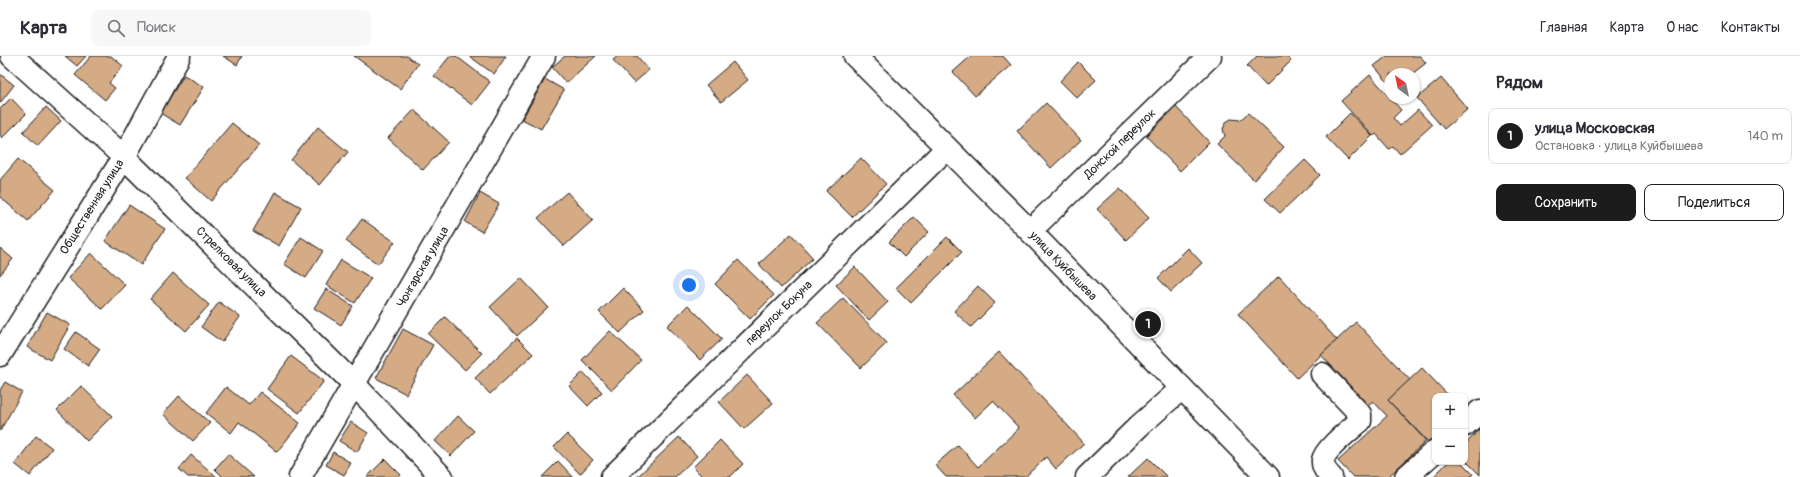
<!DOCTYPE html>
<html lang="ru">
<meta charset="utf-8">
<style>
:root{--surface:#fff;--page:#f7f7f7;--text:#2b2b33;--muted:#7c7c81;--line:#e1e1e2;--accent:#1c1c1c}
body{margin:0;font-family:Pangolin,sans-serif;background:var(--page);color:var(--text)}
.controls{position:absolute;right:12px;bottom:12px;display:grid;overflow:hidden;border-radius:8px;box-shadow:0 1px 3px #0004}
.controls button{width:36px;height:36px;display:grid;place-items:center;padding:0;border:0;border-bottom:1px solid var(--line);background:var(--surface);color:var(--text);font:20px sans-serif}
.compass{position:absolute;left:1384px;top:12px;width:36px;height:36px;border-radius:50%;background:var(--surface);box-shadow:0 1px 3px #0004;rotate:327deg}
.you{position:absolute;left:689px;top:229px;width:14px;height:14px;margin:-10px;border:3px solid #fff;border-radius:50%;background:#1a73e8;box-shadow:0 0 0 6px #1a73e833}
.badge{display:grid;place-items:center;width:26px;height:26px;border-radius:50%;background:var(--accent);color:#fff;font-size:13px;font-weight:700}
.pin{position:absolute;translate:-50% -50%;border:2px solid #fff;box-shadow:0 1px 4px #0006}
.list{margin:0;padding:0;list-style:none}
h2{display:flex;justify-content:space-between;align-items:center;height:52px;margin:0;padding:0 16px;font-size:17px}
h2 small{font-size:13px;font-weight:400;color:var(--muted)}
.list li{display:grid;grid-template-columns:26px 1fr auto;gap:12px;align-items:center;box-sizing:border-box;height:56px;margin:0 8px 8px;padding:0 8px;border:1px solid var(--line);border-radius:8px}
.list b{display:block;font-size:15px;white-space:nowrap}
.list p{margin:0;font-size:13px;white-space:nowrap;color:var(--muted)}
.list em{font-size:13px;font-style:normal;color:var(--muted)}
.actions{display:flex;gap:8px;padding:12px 16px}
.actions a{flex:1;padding:9px 0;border:1px solid var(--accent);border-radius:8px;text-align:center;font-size:14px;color:var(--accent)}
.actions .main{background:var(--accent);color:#fff}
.icon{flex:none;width:22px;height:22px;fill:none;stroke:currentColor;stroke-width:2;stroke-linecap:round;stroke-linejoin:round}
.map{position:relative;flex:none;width:1480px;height:421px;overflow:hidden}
header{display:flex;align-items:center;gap:24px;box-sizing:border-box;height:56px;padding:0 20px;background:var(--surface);border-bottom:1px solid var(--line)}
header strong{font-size:19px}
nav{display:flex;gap:22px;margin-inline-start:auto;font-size:14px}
.search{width:280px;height:36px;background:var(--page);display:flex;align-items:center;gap:10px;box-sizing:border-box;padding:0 14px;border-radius:8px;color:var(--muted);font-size:15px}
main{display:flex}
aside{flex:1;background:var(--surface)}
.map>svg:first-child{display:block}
</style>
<header>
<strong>Карта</strong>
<div class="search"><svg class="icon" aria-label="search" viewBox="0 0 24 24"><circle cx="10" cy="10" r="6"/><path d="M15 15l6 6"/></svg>Поиск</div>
<nav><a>Главная</a><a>Карта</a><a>О нас</a><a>Контакты</a></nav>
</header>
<main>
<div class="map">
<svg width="1480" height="421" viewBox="0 0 1480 421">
<rect width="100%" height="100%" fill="#fff"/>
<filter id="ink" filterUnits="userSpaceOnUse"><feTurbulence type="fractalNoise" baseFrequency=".025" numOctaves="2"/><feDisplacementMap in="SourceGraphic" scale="8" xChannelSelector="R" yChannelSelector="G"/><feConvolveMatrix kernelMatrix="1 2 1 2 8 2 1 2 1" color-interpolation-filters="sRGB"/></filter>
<g filter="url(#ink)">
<g fill="#d5ab86" stroke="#1c1c1c">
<polygon points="65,0 86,0 77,10"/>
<polygon points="91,0 111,0 123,10 109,27 115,32 105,44 75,19"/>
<polygon points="223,0 242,0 237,9"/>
<polygon points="354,0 407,0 418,8 400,33"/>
<polygon points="450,0 456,0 490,26 472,49 434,20"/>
<polygon points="469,0 506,0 494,18"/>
<polygon points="565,0 596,0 566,27 552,11"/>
<polygon points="618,0 637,0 649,14 634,27 613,4"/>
<polygon points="971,0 1003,0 1011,9 975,40 953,16"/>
<polygon points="1257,0 1286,0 1291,5 1266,30 1247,10"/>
<polygon points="1387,0 1420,0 1426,7 1412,18 1390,18 1390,29 1374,10"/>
<polygon points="733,6 748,24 721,46 706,29"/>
<polygon points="1078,6 1096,24 1077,42 1060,25"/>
<polygon points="0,18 14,29 0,47"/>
<polygon points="184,19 204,31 180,69 160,57"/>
<polygon points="1370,19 1401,54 1393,62 1400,70 1418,54 1432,69 1400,98 1393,90 1389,93 1376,78 1373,80 1341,45"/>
<polygon points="1441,22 1468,53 1444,73 1417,42"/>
<polygon points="545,23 564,34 541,73 522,63"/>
<polygon points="11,42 26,58 2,82 0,79 0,53"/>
<polygon points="1046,47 1081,84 1051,112 1017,75"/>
<polygon points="46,51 61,65 38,90 23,76"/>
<polygon points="1176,51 1209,86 1180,115 1146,80"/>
<polygon points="414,54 449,86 423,114 388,82"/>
<polygon points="1248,57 1284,91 1254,124 1217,88 1225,80 1223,73 1226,66 1231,63 1240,64"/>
<polygon points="1350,57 1372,80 1348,104 1326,81"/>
<polygon points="232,67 259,89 211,145 185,122"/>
<polygon points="318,71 348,96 320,129 291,104"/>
<polygon points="861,102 886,128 852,161 826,135"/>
<polygon points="18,103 55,134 28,165 0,141 0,124"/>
<polygon points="1305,104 1320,119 1280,157 1265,143"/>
<polygon points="1120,132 1149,162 1126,184 1097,153"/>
<polygon points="275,136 301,151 279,190 253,175"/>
<polygon points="567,136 593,164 564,190 538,162"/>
<polygon points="480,137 499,148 482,176 465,166"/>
<polygon points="129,149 165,173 141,209 105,185"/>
<polygon points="914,161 929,176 904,201 889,186"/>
<polygon points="362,163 395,186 378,208 346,185"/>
<polygon points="791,178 813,202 781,232 759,208"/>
<polygon points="301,181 323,195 306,222 284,208"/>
<polygon points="947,181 962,196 911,247 896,232"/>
<polygon points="0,192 13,203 0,219"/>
<polygon points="1188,192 1202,207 1171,236 1158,222"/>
<polygon points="91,197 125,229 102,253 68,222"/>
<polygon points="341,204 371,222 355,247 326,229"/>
<polygon points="738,204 774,239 750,263 715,228"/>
<polygon points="855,211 888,246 869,264 836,229"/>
<polygon points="173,217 209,249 186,275 150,243"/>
<polygon points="1279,220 1337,284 1297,322 1238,258"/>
<polygon points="521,222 548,251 517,280 490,251"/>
<polygon points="978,230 995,247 971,271 954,255"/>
<polygon points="623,232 644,254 620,277 599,256"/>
<polygon points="326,233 353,250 341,269 314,252"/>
<polygon points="843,242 887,287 861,312 817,267"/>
<polygon points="219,246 240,261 222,286 201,271"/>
<polygon points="688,249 722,283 700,304 667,270"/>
<polygon points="47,256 70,269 50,304 27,291"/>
<polygon points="445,261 482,297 465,314 428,278"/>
<polygon points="1356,266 1410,324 1388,344 1426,385 1388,421 1353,421 1338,405 1387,360 1373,345 1368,349 1321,299"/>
<polygon points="403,273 433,289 406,338 376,322"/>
<polygon points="610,275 641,304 612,334 582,304"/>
<polygon points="76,276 100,293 88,310 64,293"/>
<polygon points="517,282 533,298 490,338 475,322"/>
<polygon points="999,296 1084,387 1056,413 1046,401 1025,421 946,421 935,409 958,389 978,411 1019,372 993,345 975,362 953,339"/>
<polygon points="291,300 324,325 299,357 267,333"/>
<polygon points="1422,312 1449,340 1435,340 1435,385 1431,389 1388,344"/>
<polygon points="583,316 602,336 588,350 569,330"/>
<polygon points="747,319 773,347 744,373 719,346"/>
<polygon points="5,326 22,336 0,375 0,334"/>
<polygon points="81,330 112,360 87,385 57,354"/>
<polygon points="226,331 249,349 260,336 300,367 277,396 239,366 231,377 206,357"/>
<polygon points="179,340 210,367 193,385 163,358"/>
<polygon points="458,360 474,375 451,400 435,385"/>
<polygon points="351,366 368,377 357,396 339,385"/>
<polygon points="1479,373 1480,374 1480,419 1465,404 1465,389"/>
<polygon points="567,378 593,404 580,418 554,391"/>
<polygon points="36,380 52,392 30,420 15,408"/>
<polygon points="679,381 697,400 675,421 637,421"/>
<polygon points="720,384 743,408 730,421 703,421 693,411"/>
<polygon points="333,396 351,407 344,419 326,409"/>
<polygon points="228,398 254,421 223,421 215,413"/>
<polygon points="191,399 217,421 188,421 179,413"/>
<polygon points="1148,402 1167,421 1128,421"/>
<polygon points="385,403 401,419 399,421 367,421"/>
<polygon points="558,405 573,421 542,421"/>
<polygon points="1448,406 1461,406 1473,418 1470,421 1433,421"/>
</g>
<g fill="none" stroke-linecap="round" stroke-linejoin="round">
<g stroke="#1c1c1c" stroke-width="25">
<g id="minor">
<polyline points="12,0 124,101 355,329 442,421"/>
<polyline points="1030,175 1210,0"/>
<polyline points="0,299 124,101 179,0"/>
<path d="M1322,318l38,40v7c-9,8 -35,28 -37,39 -1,7 4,13 8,17"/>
<polyline points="1465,369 1480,355"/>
<polyline points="300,421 544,0"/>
<polyline points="612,421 946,93"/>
<polyline points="1087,421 1139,370 1182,332"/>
<polyline points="1406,421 1435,395"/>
</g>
</g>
<g stroke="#1c1c1c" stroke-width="25">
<polyline id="major" points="855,0 1030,175 1268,421"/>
</g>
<use href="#minor" stroke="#fff" stroke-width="22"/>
<use href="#major" stroke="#fff" stroke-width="22"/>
</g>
</g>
<g text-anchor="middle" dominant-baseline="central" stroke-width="3" stroke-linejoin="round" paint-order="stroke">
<g font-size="12" fill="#1c1c1c" stroke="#fff">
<text transform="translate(1120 88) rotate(-44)">Донской переулок</text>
<text transform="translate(92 151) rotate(-58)">Общественная улица</text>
<text transform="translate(231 206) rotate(45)">Стрелковая улица</text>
<text transform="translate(1063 210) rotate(46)">улица Куйбышева</text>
<text transform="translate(423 211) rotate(-60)">Чонгарская улица</text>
<text transform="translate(779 257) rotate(-44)">переулок Бокуна</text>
</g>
</g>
</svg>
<div class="controls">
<button>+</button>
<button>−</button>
</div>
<svg class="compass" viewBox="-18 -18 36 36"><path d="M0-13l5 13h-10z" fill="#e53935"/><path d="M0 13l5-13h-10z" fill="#7c7c81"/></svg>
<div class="you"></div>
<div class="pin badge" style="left:1148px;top:268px">1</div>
</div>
<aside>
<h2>Рядом<small></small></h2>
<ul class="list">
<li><span class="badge">1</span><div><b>улица Московская</b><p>Остановка · улица Куйбышева</p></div><em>140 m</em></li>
</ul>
<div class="actions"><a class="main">Сохранить</a><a>Поделиться</a></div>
</aside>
</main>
